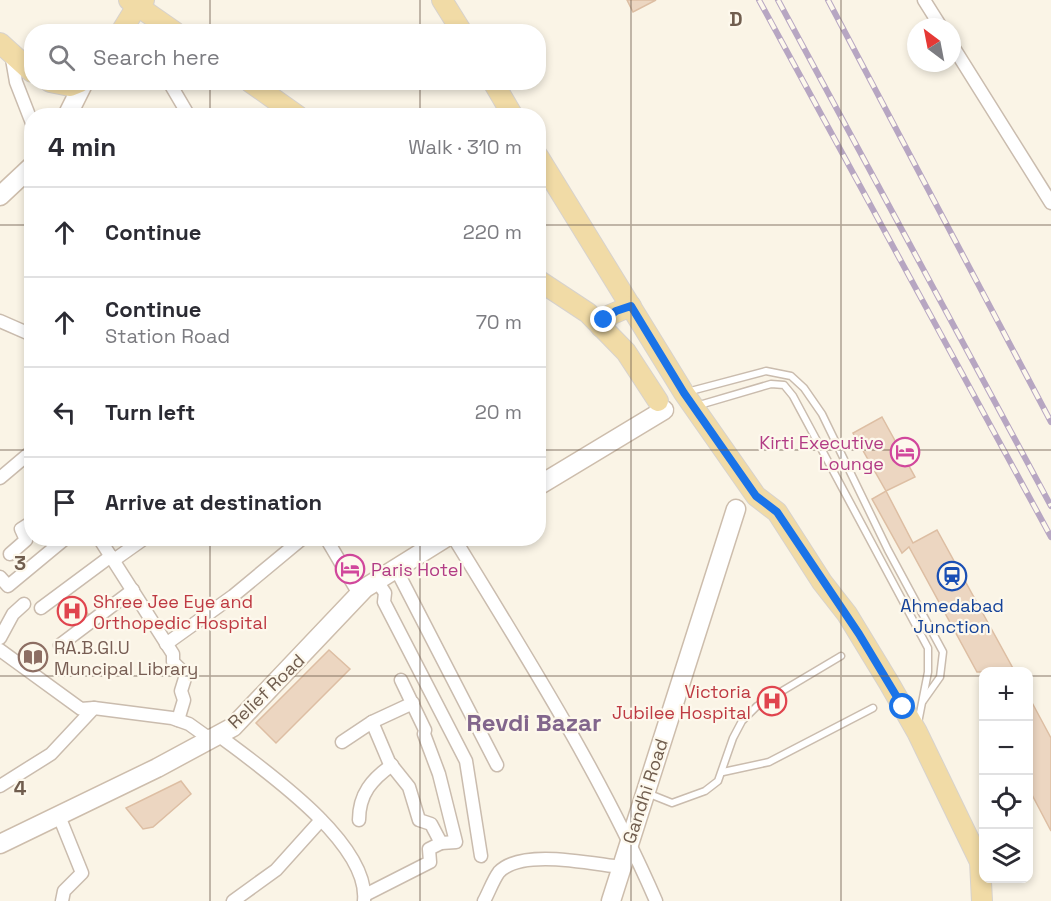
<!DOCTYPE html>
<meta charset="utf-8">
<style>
:root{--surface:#fff;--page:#f7f7f7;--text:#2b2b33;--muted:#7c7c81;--line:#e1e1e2}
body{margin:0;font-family:"Space Grotesk",sans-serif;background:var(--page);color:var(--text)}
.controls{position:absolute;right:18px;bottom:18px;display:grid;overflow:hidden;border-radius:12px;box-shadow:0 3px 9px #0003}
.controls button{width:54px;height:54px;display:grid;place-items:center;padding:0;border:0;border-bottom:2px solid var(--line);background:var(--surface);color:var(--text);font:30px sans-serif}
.compass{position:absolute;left:907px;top:18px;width:54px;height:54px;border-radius:50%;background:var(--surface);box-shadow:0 3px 9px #0003;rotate:328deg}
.stop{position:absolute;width:18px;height:18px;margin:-14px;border:4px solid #1a73e8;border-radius:50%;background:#fff}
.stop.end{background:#1a73e8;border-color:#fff;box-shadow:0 2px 6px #0008}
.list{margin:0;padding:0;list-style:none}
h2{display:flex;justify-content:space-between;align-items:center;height:78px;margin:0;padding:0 24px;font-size:26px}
h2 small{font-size:20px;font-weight:400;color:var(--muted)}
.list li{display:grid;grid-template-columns:39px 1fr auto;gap:18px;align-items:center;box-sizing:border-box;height:90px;padding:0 24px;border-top:2px solid var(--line)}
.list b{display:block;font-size:22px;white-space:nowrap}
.list p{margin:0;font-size:20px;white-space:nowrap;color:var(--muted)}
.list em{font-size:20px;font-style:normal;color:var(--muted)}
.icon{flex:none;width:33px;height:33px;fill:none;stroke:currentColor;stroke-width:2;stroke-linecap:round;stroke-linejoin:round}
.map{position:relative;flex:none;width:1051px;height:901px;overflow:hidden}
.search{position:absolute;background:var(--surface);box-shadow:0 3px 9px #0003;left:24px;top:24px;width:522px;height:66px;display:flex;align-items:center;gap:15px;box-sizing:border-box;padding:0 21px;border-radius:24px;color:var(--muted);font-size:22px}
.panel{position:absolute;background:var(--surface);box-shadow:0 3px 9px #0003;left:24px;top:108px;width:522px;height:438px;border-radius:24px}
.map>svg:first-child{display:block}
</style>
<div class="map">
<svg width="1051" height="901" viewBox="0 0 1051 901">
<rect width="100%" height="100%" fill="#faf4e6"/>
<g fill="#ecd6c1" stroke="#ddbea3" stroke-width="1.5">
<polygon points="627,0 656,0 633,12"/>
<polygon points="882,417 915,477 886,491 853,433"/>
<polygon points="886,491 913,543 937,530 1015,672 977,672 909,547 902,553 872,499"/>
<polygon points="80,602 88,614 75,623 67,610"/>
<polygon points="329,650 350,669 276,743 256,723"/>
<polygon points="1029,697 1051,738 1051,831 1029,789"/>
<polygon points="181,781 191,794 153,827 143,829 126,808"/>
</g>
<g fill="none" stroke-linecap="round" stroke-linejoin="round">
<g stroke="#cabcae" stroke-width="9">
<g id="lane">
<polyline points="687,392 766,371 791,376 804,388 822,414 888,550 943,652 940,677 923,701"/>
<polyline points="696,406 771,384 784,385 793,396 928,648 928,672 918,723"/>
<polyline points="723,772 769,762 873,708"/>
<polyline points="647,793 672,803 705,791 718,781 733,738 742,721 757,706 841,656"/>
</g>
</g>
<g stroke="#cabcae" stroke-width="15">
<g id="street">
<polyline points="924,0 941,27"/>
<polyline points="952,45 1051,203"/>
<polyline points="11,53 16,82 32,123"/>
<polyline points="169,82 189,116"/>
<polyline points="0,321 32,335"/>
<polyline points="0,478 32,451"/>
<polyline points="99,538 173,654 173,662 186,675 181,691 184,700 178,720"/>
<polyline points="326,538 359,594"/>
<path d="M454,538c72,118 147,236 202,363"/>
<polyline points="10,554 26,540 21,529 32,522"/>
<polyline points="114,560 145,538"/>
<polyline points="396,569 497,765"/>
<polyline points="0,577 8,586 66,538"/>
<polyline points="377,581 385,593 384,602 466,761 481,856"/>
<polyline points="41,608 111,556"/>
<polyline points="0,638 13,614 24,604"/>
<polyline points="166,644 233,596 303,538"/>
<polyline points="60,645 133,590"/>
<polyline points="0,650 81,709 94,708 172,718 189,724 210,739"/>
<polyline points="372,722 413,703"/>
<path d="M218,735c42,32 152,107 146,166"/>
<polyline points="342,742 372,722 389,762 409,787 419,820 431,824 441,843"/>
<polyline points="0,786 51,754 94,708"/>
<polyline points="59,816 82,873 64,891 62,901"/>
<path d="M359,820c0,-26 13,-41 33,-55"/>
<polyline points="365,895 430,862 429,849 441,843 456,842 439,774 424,734 425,730 401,680"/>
<polyline points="233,901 276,870 321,820"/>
<path d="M484,901c5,-9 9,-21 15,-29 23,-24 93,-8 122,-5"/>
</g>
</g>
<g stroke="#cdbdac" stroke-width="21">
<g id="secondary">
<polyline points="67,116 84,82"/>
<polyline points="0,196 32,166"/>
<polyline points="538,486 664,410"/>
<polyline points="0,844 157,768 233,727 365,588 445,538"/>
<polyline points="611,901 736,509"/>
</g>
</g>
<g stroke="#d7d2cd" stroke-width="22">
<g id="primary">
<polyline points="129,0 175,32"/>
<polyline points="442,0 462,32"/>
<polyline points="121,32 137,6 144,0"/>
<polyline points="0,43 32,72"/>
<polyline points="50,82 70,86 80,82"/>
<polyline points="250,82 298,116"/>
<polyline points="493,82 513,116"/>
<polyline points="538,156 684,393 756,496 777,512 822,582 847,614 889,683 917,732 980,862 982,901"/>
<polyline points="538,280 588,313 626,352 658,401"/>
<polyline points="601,327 610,315 631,306"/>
</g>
</g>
<use href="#lane" stroke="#fff" stroke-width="6"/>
<use href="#street" stroke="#fff" stroke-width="12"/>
<use href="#secondary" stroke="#fff" stroke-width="18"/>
<use href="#primary" stroke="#f1dba6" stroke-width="20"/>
<g stroke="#b7a6c2" stroke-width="6">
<g id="rail">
<polyline points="759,0 1051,537"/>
<polyline points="778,0 1051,506"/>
<polyline points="828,0 1051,422"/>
</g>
</g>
<use href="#rail" stroke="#fdf8ec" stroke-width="4" stroke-dasharray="11" stroke-linecap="butt"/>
</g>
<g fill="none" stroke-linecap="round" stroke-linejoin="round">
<polyline stroke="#1a73e8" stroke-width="8" points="604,320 616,311 631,306 684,393 756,496 777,512 859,634 903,707"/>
</g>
<path fill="none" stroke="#705d4e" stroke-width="1.5" stroke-opacity="0.55" d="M210,0v32M420,0v32M631,0v901M841,0v901M210,82v34M420,82v34M0,225h32M538,225h513M0,450h32M538,450h513M210,538v363M420,538v363M0,676h984M1028,676h23"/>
<defs>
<g id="hotel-ring" transform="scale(1.5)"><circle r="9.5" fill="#fdf8ec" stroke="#d1479c" stroke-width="1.5"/><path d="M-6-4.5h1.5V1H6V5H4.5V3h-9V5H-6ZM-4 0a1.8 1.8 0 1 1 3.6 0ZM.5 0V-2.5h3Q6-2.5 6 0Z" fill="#d1479c"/></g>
<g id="station-ring" transform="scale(1.5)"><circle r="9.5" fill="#fdf8ec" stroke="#1a4fb4" stroke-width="1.5"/><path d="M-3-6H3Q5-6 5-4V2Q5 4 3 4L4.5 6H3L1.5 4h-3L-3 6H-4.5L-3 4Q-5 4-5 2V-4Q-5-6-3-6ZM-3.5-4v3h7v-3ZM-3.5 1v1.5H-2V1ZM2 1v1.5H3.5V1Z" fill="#1a4fb4"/></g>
<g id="hospital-ring" transform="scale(1.5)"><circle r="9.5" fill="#fdf8ec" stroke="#e0444e" stroke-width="1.5"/><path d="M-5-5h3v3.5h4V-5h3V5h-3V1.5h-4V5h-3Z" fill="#e0444e"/></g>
<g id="library-ring" transform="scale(1.5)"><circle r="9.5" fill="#fdf8ec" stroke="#8d6e63" stroke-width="1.5"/><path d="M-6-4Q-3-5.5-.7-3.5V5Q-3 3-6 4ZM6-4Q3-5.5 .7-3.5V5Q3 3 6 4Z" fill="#8d6e63"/></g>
</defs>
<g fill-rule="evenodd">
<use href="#hotel-ring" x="905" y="452"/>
<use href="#hotel-ring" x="350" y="569"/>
<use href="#station-ring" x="952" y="576"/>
<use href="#hospital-ring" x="72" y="611"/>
<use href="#library-ring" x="33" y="657"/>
<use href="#hospital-ring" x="772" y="701"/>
</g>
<g text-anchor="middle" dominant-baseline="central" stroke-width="4.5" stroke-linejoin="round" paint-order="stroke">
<g font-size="18" fill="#b23c85" stroke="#fdf8ec" text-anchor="end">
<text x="884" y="442">Kirti Executive<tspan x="884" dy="21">Lounge</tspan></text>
<text x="371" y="569" text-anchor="start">Paris Hotel</text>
</g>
<g font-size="18" fill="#be3a42" stroke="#fdf8ec" text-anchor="start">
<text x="93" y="601">Shree Jee Eye and<tspan x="93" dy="21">Orthopedic Hospital</tspan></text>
<text x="751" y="691" text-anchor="end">Victoria<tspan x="751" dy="21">Jubilee Hospital</tspan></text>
</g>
<g font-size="18" fill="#164399" stroke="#fdf8ec">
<text x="952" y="605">Ahmedabad<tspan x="952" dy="21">Junction</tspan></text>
</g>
<g font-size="18" fill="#785e54" stroke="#fdf8ec" text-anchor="start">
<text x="54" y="647">RA.B.GI.U<tspan x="54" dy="21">Muncipal Library</tspan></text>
</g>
<g font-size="18" fill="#705d4e" stroke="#fdf8ec">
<text transform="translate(266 691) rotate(-44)">Relief Road</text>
<text transform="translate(645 791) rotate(-72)">Gandhi Road</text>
</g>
<g font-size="24" font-weight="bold" fill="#82668c" stroke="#fdf8ec">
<text x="534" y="722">Revdi Bazar</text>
</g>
</g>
<g font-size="20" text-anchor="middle" font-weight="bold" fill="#705d4e" stroke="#fdf8ec" stroke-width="4.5" stroke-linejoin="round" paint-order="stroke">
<text x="736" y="26">D</text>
<text x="20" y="570">3</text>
<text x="20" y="795">4</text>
</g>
</svg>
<div class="controls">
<button>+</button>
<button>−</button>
<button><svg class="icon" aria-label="locate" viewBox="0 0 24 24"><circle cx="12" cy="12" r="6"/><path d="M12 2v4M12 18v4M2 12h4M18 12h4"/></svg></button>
<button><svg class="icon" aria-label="layers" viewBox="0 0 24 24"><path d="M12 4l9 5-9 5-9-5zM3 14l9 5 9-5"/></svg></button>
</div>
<svg class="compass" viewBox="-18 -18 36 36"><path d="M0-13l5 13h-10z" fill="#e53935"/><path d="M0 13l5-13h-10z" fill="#7c7c81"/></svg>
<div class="stop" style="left:903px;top:707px"></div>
<div class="stop end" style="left:604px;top:320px"></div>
<div class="search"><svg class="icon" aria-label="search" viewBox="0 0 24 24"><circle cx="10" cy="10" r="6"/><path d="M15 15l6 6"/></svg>Search here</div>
<section class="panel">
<h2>4 min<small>Walk · 310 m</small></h2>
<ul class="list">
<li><svg class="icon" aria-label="ahead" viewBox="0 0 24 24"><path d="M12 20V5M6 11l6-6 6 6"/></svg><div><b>Continue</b></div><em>220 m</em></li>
<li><svg class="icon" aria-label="ahead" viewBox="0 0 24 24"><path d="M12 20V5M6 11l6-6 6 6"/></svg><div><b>Continue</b><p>Station Road</p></div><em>70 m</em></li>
<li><svg class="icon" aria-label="left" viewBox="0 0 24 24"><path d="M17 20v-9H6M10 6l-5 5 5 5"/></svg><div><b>Turn left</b></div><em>20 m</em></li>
<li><svg class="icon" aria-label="arrive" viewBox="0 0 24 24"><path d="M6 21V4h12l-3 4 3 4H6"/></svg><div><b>Arrive at destination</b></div></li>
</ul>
</section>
</div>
